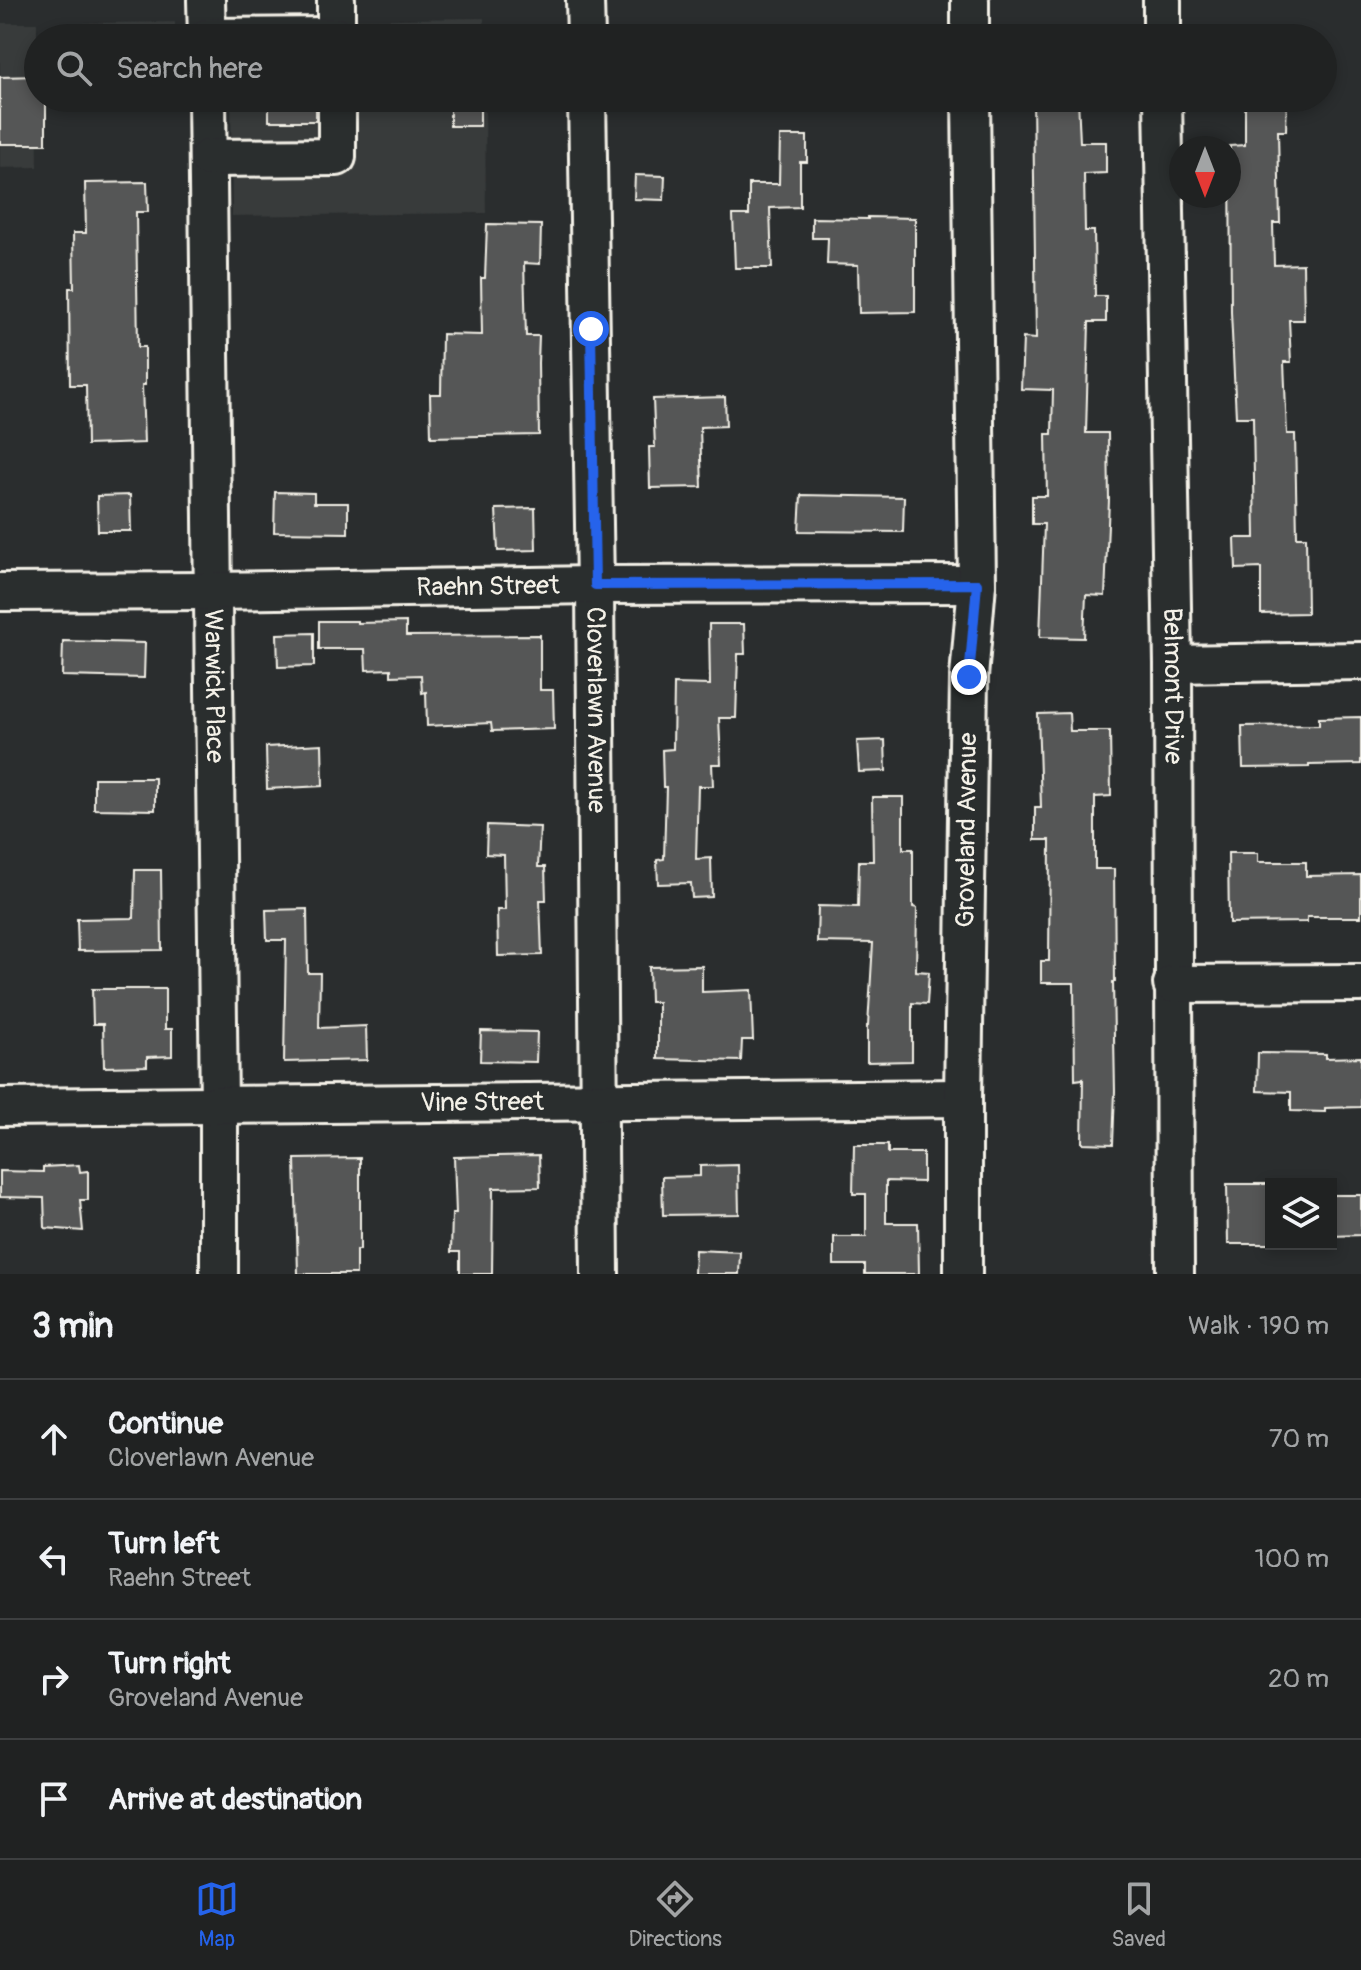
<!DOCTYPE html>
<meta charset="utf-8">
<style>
:root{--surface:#202222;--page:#2d2f2f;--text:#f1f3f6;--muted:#a2a4a5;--line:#3d3f40;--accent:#2563eb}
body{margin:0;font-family:Pangolin,sans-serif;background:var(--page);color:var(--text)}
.controls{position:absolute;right:24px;bottom:24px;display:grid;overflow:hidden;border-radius:0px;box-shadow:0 4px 12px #0003}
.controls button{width:72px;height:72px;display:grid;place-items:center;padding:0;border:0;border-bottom:2px solid var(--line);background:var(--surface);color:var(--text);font:40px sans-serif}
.compass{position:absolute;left:1169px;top:136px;width:72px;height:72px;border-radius:50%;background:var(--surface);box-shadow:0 4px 12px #0003;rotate:180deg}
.stop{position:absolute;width:24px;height:24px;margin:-18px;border:6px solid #2563eb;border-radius:50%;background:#fff}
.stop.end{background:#2563eb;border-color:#fff;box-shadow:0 2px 8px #0008}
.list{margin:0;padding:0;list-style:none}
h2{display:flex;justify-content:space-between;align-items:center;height:104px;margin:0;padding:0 32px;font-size:34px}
h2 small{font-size:26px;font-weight:400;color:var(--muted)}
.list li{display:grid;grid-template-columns:52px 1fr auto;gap:24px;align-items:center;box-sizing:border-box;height:120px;padding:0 32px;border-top:2px solid var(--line)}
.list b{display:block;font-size:30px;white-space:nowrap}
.list p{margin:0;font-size:26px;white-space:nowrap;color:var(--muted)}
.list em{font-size:26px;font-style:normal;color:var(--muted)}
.icon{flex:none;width:44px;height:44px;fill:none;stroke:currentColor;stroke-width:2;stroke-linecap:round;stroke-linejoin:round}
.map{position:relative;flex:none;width:1361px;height:1274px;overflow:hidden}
.search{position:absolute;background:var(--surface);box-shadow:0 4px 12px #0003;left:24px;right:24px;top:24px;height:88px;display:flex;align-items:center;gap:20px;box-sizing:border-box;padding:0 28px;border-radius:44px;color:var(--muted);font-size:30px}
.sheet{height:584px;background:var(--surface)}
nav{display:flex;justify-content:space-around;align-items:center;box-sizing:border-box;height:112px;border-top:2px solid var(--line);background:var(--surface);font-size:22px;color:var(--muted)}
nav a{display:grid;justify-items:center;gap:4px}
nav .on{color:var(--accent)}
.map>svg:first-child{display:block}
</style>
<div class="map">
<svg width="1361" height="1274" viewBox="0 0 1361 1274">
<rect width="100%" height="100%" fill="#2a2d2e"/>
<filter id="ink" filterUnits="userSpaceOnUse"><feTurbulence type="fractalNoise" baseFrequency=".0125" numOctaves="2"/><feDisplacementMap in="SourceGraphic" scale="16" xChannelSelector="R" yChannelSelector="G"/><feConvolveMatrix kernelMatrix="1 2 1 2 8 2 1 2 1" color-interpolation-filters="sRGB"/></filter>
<g filter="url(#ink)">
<g fill="#373a3a">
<polygon points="484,18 484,38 231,38 231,21"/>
<polygon points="175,22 175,38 84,38 84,23"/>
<polygon points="0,23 37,23 38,167 0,168"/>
<polygon points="231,98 485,98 486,213 232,216"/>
</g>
<g fill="#555756" stroke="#f4f1e8" stroke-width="2">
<polygon points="38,76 38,98 46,98 46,144 0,144 0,77"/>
<rect x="269" y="98" width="47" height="23"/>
<rect x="450" y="98" width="30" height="28"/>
<polygon points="1033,98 1078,98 1080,142 1106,142 1106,173 1084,174 1085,231 1094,231 1095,296 1106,296 1106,322 1089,322 1086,433 1108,433 1109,500 1105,596 1086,595 1084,638 1040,637 1044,524 1032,524 1032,496 1047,496 1046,434 1052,434 1053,390 1021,389 1023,338 1036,339"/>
<polygon points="1245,98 1287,98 1286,131 1278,131 1280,223 1273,223 1274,265 1303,264 1304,320 1289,320 1291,362 1284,362 1287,434 1295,434 1297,537 1306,537 1307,613 1261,614 1261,568 1236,569 1235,538 1255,538 1253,417 1236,417 1231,312 1230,146 1245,145"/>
<polygon points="780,136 807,136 807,162 800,162 800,207 770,208 772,268 735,268 733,215 749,215 749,184 779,184"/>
<polygon points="635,175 665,176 664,200 634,199"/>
<polygon points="147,182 148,212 136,212 138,347 145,347 145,385 142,385 144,443 87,445 86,385 70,385 69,288 74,288 73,233 86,233 85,183"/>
<polygon points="868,217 915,218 915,312 859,313 858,265 827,264 828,238 812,238 812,218 868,219"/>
<polygon points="487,224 541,225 540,264 524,263 526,336 539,336 538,363 539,435 431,437 430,394 441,394 442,334 482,335 481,278 485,278"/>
<polygon points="725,397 726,426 700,427 702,487 650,488 649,447 655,447 653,399"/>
<polygon points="275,492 314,493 314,503 348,503 348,533 274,532"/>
<polygon points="130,495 131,531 98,531 97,496"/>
<polygon points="801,495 904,497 903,532 799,531"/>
<polygon points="535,508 536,550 498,551 496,509"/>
<polygon points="319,621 357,621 357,623 406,622 406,636 540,635 540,690 553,690 554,729 492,731 491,723 427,726 426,692 422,693 421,675 391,676 391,669 366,670 365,649 319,649"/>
<polygon points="709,624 744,624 745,654 738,654 736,718 719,718 721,764 712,764 713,786 698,786 696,859 711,858 712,897 692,898 691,883 658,884 657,860 664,859 666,787 663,787 662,750 673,749 674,684 710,685"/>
<polygon points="314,633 314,666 278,667 277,634"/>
<polygon points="63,641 145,643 144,678 62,676"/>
<polygon points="1069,713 1070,731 1110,731 1111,796 1095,797 1095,869 1114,869 1115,982 1113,982 1115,1091 1113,1144 1082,1143 1083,1079 1075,1080 1074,983 1041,983 1041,961 1049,961 1050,840 1035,840 1035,807 1041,807 1038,714"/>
<polygon points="1361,717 1361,764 1309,765 1309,767 1243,768 1242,726 1319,725 1319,718"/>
<polygon points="885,740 886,771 859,772 857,741"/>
<polygon points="322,744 323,786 267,789 266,747"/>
<polygon points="94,778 155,778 155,810 94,809"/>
<polygon points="872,797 903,797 903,849 913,849 913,907 917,908 916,971 929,972 927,1004 912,1003 912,1061 867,1062 867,1026 868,1026 873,943 817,942 818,906 858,907 859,861 873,861"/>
<polygon points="487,825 540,827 538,867 545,867 546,900 540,900 542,955 498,956 497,910 505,910 504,855 486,854"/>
<polygon points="1228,853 1258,853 1258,862 1306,862 1306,876 1361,875 1361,917 1307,917 1307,922 1229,923"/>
<polygon points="135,870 161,870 162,950 78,951 77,919 134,918"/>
<polygon points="307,909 308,973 320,973 319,1028 366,1026 367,1060 284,1062 286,940 267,940 266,910"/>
<polygon points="702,966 702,992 751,990 753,1040 742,1040 741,1061 658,1059 658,1002 650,1002 649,967"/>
<polygon points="92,989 165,989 165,1029 172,1029 172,1056 147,1057 147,1066 104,1067 103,1024 93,1024"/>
<polygon points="481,1031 537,1032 536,1062 480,1061"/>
<polygon points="1258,1053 1326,1054 1326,1058 1361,1057 1361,1107 1325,1108 1325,1112 1291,1111 1291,1092 1257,1091"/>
<polygon points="854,1145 888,1145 888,1153 923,1153 923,1182 886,1181 886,1223 918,1223 919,1274 865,1274 865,1265 834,1265 834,1237 866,1237 866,1194 853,1194"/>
<polygon points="539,1155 540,1187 493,1188 492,1274 460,1274 460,1252 451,1252 452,1214 456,1214 454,1157"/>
<polygon points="360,1158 360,1250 356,1250 356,1274 298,1274 295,1159"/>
<polygon points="79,1165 80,1172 88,1171 88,1200 80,1200 83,1231 45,1228 44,1198 0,1197 0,1171 43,1172 43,1167"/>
<polygon points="738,1165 739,1214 663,1215 662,1177 700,1176 700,1166"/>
<polygon points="1227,1184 1271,1184 1271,1244 1228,1244"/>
<polygon points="1331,1195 1361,1195 1361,1235 1332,1236"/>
<polygon points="695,1250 740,1252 739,1274 694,1274"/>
</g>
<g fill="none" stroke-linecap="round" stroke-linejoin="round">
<g stroke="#f4f1e8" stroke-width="42">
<g id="minor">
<polyline points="206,0 207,38"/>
<polyline points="336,0 336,38"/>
<polyline points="585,0 586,38"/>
<polyline points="970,0 970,38"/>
<polyline points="1162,0 1162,38"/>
<polyline points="207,37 336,36"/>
<path id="s1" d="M207,98l12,1008v168"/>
<path id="s2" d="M587,98l8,487 5,689"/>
<path id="s3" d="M1163,98l10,566 2,610"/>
<polyline points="208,158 337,157 337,98"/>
<path id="s4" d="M0,592l212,-1 383,-6 382,-1"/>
<polyline points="1173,664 1361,661"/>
<polyline points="1172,984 1361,983"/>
<path id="s5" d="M0,1107l963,-9"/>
<path id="s6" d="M963,1274v-176l6,-421 8,-93 -6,-486"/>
</g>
</g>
<use href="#minor" stroke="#2a2d2e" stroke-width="36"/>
</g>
</g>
<g fill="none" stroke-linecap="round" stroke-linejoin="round" filter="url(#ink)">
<polyline stroke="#2563eb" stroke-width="10" points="591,329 595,585 977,584 969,677"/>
</g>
<g text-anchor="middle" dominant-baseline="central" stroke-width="6" stroke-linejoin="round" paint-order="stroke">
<g font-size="26" fill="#f4f1e8" stroke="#2a2d2e">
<text stroke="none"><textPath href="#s4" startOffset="488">Raehn Street</textPath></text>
<text stroke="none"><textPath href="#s1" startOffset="588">Warwick Place</textPath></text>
<text stroke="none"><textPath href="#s3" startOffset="588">Belmont Drive</textPath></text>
<text stroke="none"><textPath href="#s2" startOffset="612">Cloverlawn Avenue</textPath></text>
<text stroke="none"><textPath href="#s6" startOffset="444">Groveland Avenue</textPath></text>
<text stroke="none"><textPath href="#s5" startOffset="482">Vine Street</textPath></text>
</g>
</g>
</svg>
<div class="controls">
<button><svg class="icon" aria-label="layers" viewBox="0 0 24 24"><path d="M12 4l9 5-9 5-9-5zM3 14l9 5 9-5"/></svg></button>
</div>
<svg class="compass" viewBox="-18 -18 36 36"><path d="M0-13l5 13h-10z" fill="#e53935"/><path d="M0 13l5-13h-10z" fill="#a2a4a5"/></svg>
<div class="stop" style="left:591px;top:329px"></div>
<div class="stop end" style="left:969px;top:677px"></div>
<div class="search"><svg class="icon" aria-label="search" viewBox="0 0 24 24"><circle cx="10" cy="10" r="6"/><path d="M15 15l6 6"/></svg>Search here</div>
</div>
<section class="sheet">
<h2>3 min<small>Walk · 190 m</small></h2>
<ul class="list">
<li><svg class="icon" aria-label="ahead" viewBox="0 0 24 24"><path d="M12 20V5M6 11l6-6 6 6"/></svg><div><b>Continue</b><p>Cloverlawn Avenue</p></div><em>70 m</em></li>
<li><svg class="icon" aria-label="left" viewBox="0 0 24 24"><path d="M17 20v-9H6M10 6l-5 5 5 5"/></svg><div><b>Turn left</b><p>Raehn Street</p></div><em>100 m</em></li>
<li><svg class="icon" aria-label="right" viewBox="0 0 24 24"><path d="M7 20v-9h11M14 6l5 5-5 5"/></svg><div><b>Turn right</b><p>Groveland Avenue</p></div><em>20 m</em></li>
<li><svg class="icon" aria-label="arrive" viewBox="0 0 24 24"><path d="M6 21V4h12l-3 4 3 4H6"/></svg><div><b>Arrive at destination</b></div></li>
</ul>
</section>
<nav>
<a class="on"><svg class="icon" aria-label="map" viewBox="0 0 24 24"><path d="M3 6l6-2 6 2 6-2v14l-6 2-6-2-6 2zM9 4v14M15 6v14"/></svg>Map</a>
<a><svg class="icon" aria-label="directions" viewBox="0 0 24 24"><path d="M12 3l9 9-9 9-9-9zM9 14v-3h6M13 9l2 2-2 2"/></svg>Directions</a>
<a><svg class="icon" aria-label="saved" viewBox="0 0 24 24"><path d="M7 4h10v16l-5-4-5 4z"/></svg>Saved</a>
</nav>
